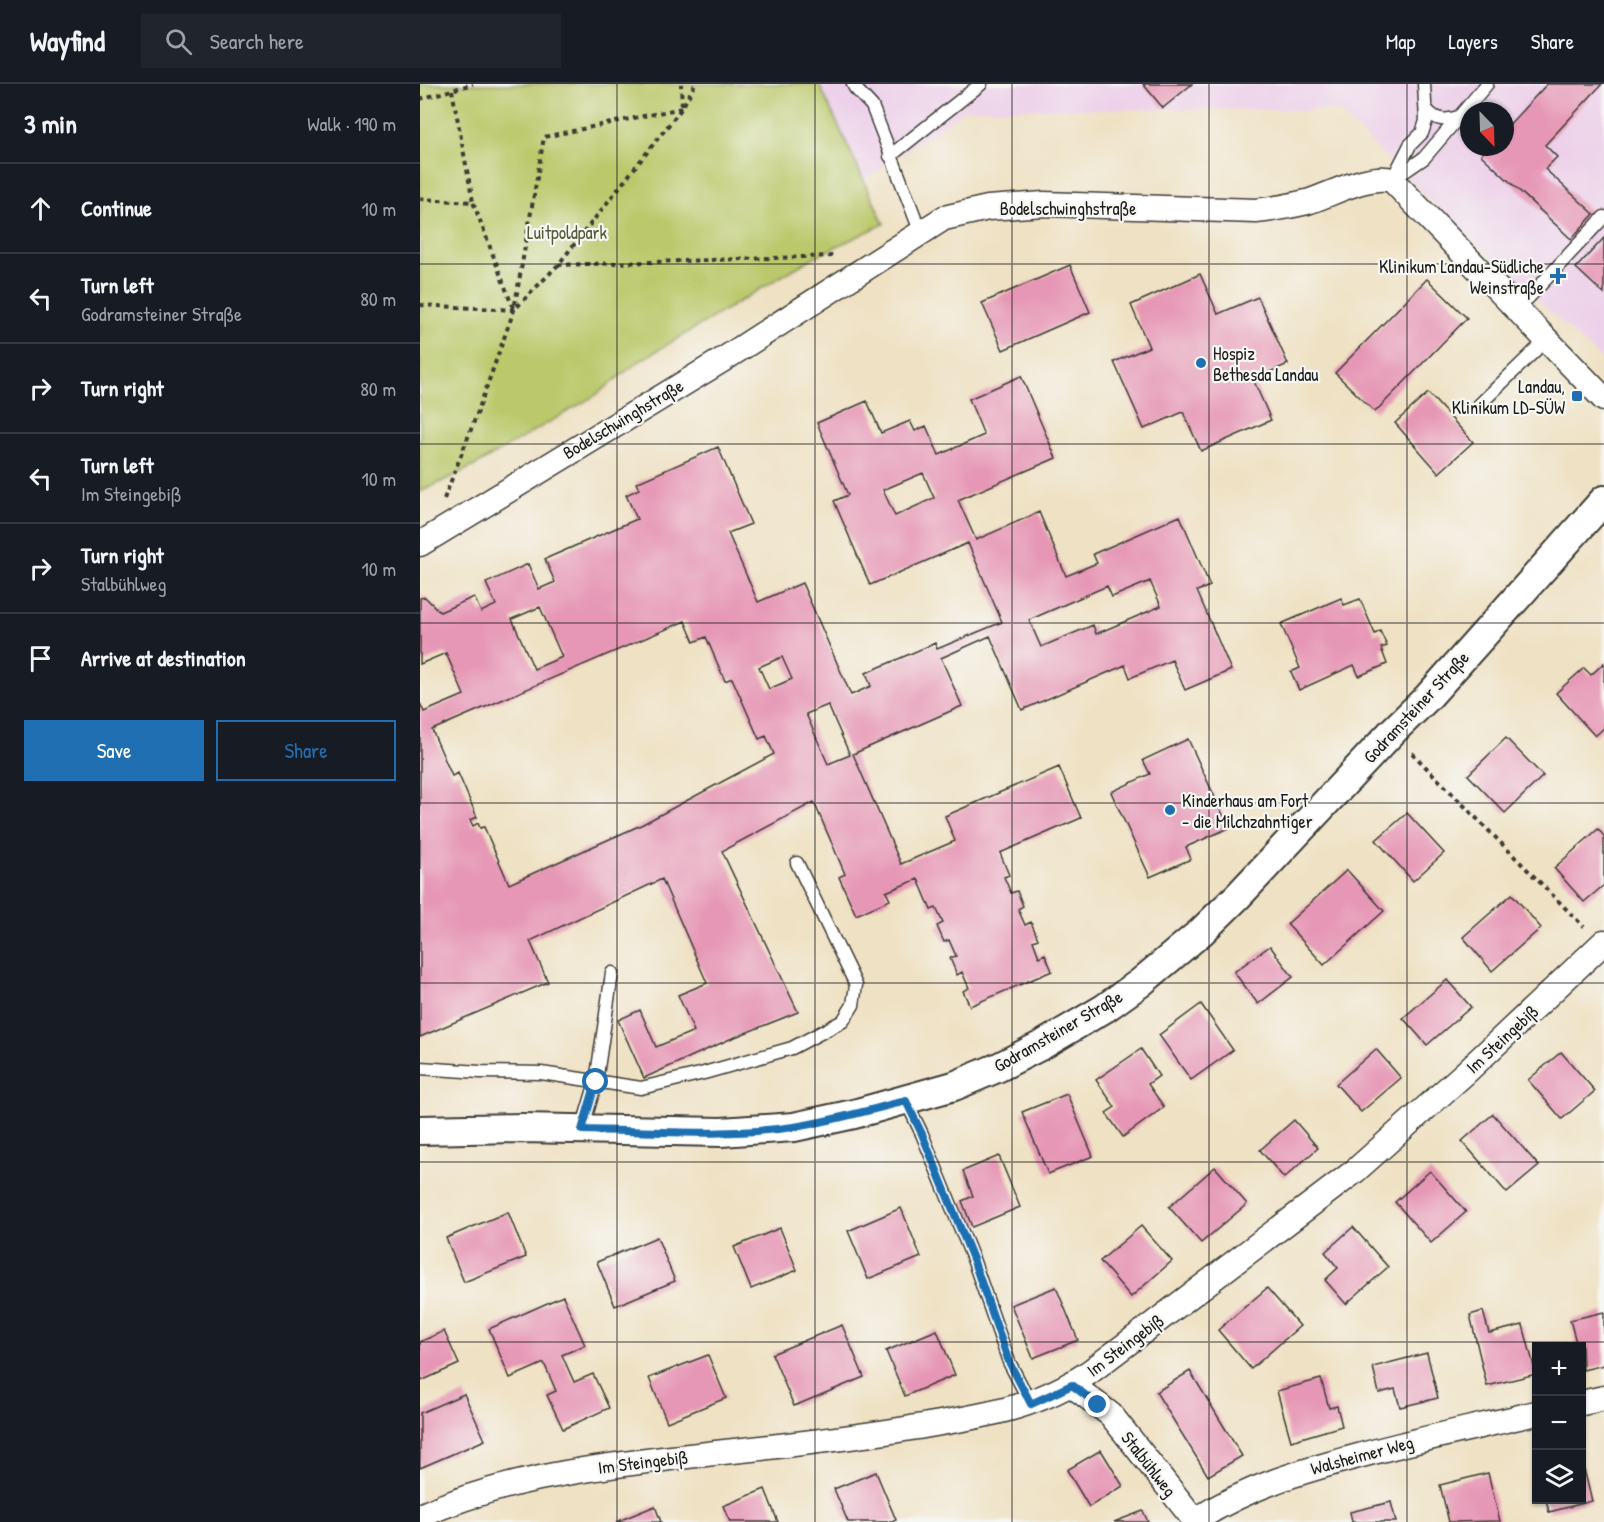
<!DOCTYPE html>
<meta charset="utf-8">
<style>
:root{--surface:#171b24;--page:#20242c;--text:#f1f3f6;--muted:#9ea1a6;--line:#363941;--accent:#1f6fb2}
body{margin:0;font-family:"Patrick Hand",sans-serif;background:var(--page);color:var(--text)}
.controls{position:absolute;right:18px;bottom:18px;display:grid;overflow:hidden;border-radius:0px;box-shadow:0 2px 4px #0004}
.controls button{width:54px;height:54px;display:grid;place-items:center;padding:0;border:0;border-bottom:2px solid var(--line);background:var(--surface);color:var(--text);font:30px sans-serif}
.compass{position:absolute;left:1040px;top:18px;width:54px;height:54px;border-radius:50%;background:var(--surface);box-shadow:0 2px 4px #0004;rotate:157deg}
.stop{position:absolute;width:18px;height:18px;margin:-14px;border:4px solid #1f6fb2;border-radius:50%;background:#fff}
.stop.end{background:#1f6fb2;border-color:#fff;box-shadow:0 2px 6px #0008}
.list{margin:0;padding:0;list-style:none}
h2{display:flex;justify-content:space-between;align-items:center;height:78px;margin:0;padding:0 24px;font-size:26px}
h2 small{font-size:20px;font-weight:400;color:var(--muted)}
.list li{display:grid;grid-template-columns:39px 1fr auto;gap:18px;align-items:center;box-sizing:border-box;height:90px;padding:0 24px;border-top:2px solid var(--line)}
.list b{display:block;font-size:22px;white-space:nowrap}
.list p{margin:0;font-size:20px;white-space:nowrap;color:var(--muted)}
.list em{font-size:20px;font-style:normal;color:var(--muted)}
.actions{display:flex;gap:12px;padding:18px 24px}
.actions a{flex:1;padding:14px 0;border:2px solid var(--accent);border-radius:0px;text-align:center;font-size:21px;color:var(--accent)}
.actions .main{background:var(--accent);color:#fff}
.icon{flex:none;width:33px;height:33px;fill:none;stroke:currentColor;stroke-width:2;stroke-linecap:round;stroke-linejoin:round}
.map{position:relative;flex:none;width:1184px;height:1438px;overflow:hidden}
header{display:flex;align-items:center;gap:36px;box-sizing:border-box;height:84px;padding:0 30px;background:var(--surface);border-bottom:2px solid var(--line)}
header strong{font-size:28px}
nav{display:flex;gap:33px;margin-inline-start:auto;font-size:21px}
.search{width:420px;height:54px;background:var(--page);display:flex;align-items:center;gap:15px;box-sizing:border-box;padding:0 21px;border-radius:0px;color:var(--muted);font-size:22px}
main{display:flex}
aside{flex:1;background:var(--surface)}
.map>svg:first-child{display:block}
</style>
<header>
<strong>Wayfind</strong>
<div class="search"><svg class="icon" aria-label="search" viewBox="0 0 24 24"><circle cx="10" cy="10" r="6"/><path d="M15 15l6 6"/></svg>Search here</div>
<nav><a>Map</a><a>Layers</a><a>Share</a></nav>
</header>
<main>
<aside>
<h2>3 min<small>Walk · 190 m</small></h2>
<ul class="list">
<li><svg class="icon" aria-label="ahead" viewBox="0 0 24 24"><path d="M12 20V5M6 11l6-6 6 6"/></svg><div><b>Continue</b></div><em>10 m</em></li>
<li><svg class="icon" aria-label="left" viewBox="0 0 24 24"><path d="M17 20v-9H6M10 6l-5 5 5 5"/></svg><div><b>Turn left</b><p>Godramsteiner Straße</p></div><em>80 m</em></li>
<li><svg class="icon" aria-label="right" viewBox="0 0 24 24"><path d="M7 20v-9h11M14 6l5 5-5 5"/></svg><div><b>Turn right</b></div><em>80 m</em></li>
<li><svg class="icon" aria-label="left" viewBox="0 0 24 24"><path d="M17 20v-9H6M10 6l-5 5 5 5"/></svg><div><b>Turn left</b><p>Im Steingebiß</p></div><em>10 m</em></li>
<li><svg class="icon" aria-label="right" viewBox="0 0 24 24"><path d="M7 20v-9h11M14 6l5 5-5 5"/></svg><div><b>Turn right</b><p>Stalbühlweg</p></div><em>10 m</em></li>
<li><svg class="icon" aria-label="arrive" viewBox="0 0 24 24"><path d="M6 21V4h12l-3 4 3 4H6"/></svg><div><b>Arrive at destination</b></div></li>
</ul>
<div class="actions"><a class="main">Save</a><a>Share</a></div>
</aside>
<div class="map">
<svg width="1184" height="1438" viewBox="0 0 1184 1438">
<rect width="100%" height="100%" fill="#f6f6f2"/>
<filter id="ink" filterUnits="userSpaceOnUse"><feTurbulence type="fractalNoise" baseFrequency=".0167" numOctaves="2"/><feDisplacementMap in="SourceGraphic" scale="12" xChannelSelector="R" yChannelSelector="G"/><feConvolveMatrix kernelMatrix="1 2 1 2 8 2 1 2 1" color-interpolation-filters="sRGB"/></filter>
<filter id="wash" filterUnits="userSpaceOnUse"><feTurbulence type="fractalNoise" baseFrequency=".008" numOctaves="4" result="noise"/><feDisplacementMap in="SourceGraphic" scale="24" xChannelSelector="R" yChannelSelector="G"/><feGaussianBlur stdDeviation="1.35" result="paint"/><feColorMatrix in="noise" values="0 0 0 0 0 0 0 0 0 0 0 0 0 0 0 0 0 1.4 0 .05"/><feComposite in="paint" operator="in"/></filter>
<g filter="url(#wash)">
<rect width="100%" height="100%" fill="#efe1c3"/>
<path fill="#edd0e9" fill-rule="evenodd" d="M399,0h785v278l-185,-172 -82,-80 -371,-1 -101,71zM1049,27h36v36h-36z"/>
<polygon fill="#bbc96c" stroke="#6c7244" stroke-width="1.5" points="0,0 399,0 464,140 394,173 218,278 176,311 56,381 0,408"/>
<g id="blocks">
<g fill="#e697b5" fill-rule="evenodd">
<polygon points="723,0 772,0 743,24"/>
<polygon points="1127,0 1182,0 1125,61 1137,73 1125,85 1174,130 1151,155 1061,71 1068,63 1085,63 1085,45"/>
<polygon points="1184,154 1184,210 1156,184"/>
<polygon points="650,181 670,228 583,266 562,219"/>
<polygon points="780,190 798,230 838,213 868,280 833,295 851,336 781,367 763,328 724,345 694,278 729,263 711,221"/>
<polygon points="1007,195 1047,234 955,328 915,289"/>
<path d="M601,292l35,82 -98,42 18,40 63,-28 27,64 31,-13 -4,-9 87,-38 30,70 -13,5 34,79 -46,20 -13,-30 -42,18 -5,-13 -103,45 -32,-74 -49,22 21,48 -109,48 48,110 54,-23 -10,-25 114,-49 22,51 -81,35 9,22 -5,2 7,16 6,-2 6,15 -5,3 7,16 6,-3 7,17 -5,2 6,16 6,-3 7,17 -82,35 -7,-15 6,-3 -7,-16 -5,3 -7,-17 6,-2 -7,-16 -5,2 -7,-16 6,-3 -7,-15 -5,2 -13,-31 -32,13 4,8 -34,15 -17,-38 6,-3 -31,-72 -92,49 76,161 -68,27 -86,39 -26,-58 22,-10 16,37 38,-16 -16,-36 29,-12 -45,-104 -132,62 18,41 -128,55v-334l4,9 40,-17 -18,-42 -26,11v-66l5,-1 15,15 34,-15 7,15 15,-7 -10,-22 42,-19 11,25 16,-7 -10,-23 92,-40 -11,-24 13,-6 -3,-6 82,-36 33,77 -23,9 30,69 44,-19 49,112 20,-9 -5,-13 69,-30 2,6 65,-27 -34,-79 -98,42 -36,-84 14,-6 -31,-72 50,-22 14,32 29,-12 5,10 11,-5 13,29 45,-20 -15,-36zM503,389l11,25 -39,18 -12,-26zM730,497l11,25 -65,28 -3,-9 -52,22 -12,-27 78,-34 5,11zM120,523l22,50 -28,12 -22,-50zM265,537l9,21 12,-5 19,44 7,-3 27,61 7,-3 8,18 -133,71 -132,59 -25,-57 -4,1 -2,-5 -5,3 -3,-6 7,-3 -19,-44 -6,3 -20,-46zM362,573l10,22 -23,10 -10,-22zM408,621l22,50 -22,9 -22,-50z"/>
<polygon points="1008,309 1053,358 1019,389 975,339"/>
<polygon points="921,514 924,521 940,515 955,550 960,547 967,562 961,564 967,580 939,592 934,581 879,606 871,588 880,584 861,540"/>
<polygon points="1184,579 1184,644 1175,652 1136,609 1164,584 1171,591"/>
<polygon points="1086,654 1123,692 1085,729 1048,691"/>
<polygon points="768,655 809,744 766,763 771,775 730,793 691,708 730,690 723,676"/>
<polygon points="987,729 1024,769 993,797 956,756"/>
<polygon points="1178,745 1184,752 1184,801 1164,818 1134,784"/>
<polygon points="927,786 964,827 904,881 867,840"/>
<polygon points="1092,810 1121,844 1072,887 1043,853"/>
<polygon points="850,862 873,893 838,920 814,888"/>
<polygon points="1027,896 1051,923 1007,961 983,934"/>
<polygon points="781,920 813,966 771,996 739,951"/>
<polygon points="721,965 739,992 728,1000 744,1023 703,1053 686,1029 695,1023 676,996"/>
<polygon points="956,965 981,994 941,1028 916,1000"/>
<polygon points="1141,968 1175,1007 1142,1035 1108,996"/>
<polygon points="647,1010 673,1072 628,1090 602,1028"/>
<polygon points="1073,1030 1119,1082 1087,1109 1042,1057"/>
<polygon points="874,1036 898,1064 864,1094 840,1066"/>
<polygon points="579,1072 600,1123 552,1143 542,1117 553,1112 543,1087"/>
<polygon points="795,1083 827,1120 781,1159 749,1123"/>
<polygon points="1010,1087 1046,1128 1011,1159 975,1118"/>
<polygon points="481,1124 501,1173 448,1195 428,1147"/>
<polygon points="88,1128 106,1173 44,1198 26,1154"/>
<polygon points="721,1142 752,1177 711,1213 680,1177"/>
<polygon points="933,1143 968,1183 926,1220 905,1196 918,1184 905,1168"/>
<polygon points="360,1144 377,1186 331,1205 314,1163"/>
<polygon points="237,1153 255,1197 195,1222 177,1178"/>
<polygon points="636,1203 658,1256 613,1274 591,1221"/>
<polygon points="847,1204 880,1242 831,1285 798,1246"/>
<polygon points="143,1212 165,1261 142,1271 154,1298 173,1290 189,1324 143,1345 127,1311 136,1307 124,1279 90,1294 69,1245"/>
<polygon points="1063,1227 1069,1249 1103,1241 1116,1290 1067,1302 1050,1231"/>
<polygon points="1184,1228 1184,1281 1163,1286 1162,1262 1157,1262 1150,1236"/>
<polygon points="422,1241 444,1293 374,1322 352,1270"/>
<polygon points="517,1246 535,1291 485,1312 466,1267"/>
<polygon points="24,1247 39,1280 1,1297 0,1258"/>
<polygon points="1007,1269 1018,1314 980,1323 975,1305 959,1309 953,1283"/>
<polygon points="288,1271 306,1314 247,1338 229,1294"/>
<polygon points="770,1287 822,1372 788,1392 736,1308"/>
<polygon points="901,1295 909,1324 917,1322 922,1342 871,1357 857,1307"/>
<polygon points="44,1310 65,1356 0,1384 0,1329"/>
<polygon points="681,1366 703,1402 669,1423 647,1386"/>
<polygon points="1162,1377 1172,1417 1129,1428 1126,1416 1162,1416"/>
<polygon points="456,1388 476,1436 472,1438 428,1438 414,1405"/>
<polygon points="1068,1389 1080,1437 1029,1438 1020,1401"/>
<polygon points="345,1405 358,1438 310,1438 303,1422"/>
<polygon points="971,1418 976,1438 932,1438 930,1428"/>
<polygon points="235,1422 241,1438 196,1438"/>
<polygon points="723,1427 728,1438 694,1438"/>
</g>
</g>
</g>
<g filter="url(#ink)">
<use href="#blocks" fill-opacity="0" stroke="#3c3a35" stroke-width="1.5"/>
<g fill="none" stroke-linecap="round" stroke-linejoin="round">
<g stroke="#3c3a35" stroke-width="15">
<g id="service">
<polyline points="433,0 435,4 452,22 501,149"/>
<path d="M1007,26c9,11 19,11 32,7"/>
<polyline points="470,72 561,0"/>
<polyline points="974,92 990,61 1002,49 1006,37 1004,0"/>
<polyline points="972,96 1004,74 1067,0"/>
<polyline points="1097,226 1184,133"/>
<polyline points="1058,322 1126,256"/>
<polyline points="0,984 60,988 121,989 221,1004 284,989 372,964 423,937 433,921 436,901 377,779"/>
<polyline points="486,1017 502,1050 553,1175 589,1278 611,1320"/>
<polyline points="162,1045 176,998 192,889"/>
</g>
</g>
<g stroke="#3c3a35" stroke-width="27">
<g id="minor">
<path d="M0,460l304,-185 220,-141 44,-10 56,-4 212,7c18,-2 34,-5 51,-9 23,-7 62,-29 85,-22l27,28 185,191"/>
<polyline points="652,1301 691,1331 776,1438"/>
<polyline points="1162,1319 1184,1314"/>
<path d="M0,1432c77,-35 160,-47 243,-57 83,-10 166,-17 248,-31 65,-11 125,-18 180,-57l264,-200 110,-98 139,-131"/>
<path d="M776,1436c53,-34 106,-49 166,-65 58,-16 116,-28 174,-42"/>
</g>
</g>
<g stroke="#3c3a35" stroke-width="32">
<polyline id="tertiary" points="0,1046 102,1044 301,1048 374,1043 434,1030 534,1002 579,983 624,960 685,924 720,899 781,848 818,812 972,648 1008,613 1184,416"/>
</g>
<g stroke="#3c3a35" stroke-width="4" stroke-dasharray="4.5 4.5" stroke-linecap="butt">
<polyline points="32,6 53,118"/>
<polyline points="0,15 53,0"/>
<polyline points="0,115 53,118 93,224"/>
<polyline points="138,181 414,172"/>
<polyline points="0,221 94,226 138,181 262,24 261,0"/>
<polyline points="24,415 57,330 94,226 124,53 262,24 275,0"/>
<polyline points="992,669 1164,843"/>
</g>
<use href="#service" stroke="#fff" stroke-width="12"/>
<use href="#minor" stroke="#fff" stroke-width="24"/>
<use href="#tertiary" stroke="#fff" stroke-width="28"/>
</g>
</g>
<g fill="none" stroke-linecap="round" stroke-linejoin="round" filter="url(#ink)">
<path stroke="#1f6fb2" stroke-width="8" d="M176,998l-14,48c70,1 142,7 212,-3 37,-6 75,-17 112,-26l16,33 51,125 36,103 22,42 41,-19 26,20"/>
</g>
<path fill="none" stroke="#1c1c1c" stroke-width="1.5" stroke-opacity="0.55" d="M197,0v1438M395,0v1438M592,0v1438M789,0v1438M987,0v1438M0,180h1184M0,360h1184M0,539h1184M0,719h1184M0,899h1184M0,1078h1184M0,1258h1184"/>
<g fill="#1f6fb2" stroke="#f6f6f2" stroke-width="2">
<path d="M1135 183h6v6h6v6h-6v6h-6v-6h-6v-6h6z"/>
<circle cx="781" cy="279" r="6"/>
<rect x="1151" y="306" width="12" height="12" rx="3"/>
<circle cx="750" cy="726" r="6"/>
</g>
<g text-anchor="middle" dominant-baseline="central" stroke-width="4.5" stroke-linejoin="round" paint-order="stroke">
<g font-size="18" fill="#1c1c1c" stroke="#f6f6f2">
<text x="648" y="124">Bodelschwinghstraße</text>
<text transform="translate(203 335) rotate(-31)">Bodelschwinghstraße</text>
<text transform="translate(996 623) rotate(-47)">Godramsteiner Straße</text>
<text transform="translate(638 947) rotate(-30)">Godramsteiner Straße</text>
<text transform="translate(1082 955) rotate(-43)">Im Steingebiß</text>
<text transform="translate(705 1261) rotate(-37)">Im Steingebiß</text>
<text transform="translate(942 1371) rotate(-15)">Walsheimer Weg</text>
<text transform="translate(223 1378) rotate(-7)">Im Steingebiß</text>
<text transform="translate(729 1380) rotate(52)">Stalbühlweg</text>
</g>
<g font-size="18" fill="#545938" stroke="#f6f6f2">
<text x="147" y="148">Luitpoldpark</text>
</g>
<g font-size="18" fill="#1c1c1c" stroke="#f6f6f2" text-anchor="end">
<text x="1124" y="182">Klinikum Landau-Südliche<tspan x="1124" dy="21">Weinstraße</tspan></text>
<text x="793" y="269" text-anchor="start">Hospiz<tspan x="793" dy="21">Bethesda Landau</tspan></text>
<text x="1145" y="302">Landau,<tspan x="1145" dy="21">Klinikum LD-SÜW</tspan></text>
<text x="762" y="716" text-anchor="start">Kinderhaus am Fort<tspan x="762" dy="21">- die Milchzahntiger</tspan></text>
</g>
</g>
</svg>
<div class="controls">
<button>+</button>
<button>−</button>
<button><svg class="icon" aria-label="layers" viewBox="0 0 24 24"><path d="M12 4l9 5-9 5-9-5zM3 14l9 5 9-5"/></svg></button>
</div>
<svg class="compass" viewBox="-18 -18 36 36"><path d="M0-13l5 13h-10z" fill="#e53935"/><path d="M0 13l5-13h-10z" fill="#9ea1a6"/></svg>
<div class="stop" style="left:176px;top:998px"></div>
<div class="stop end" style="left:678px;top:1321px"></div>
</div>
</main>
